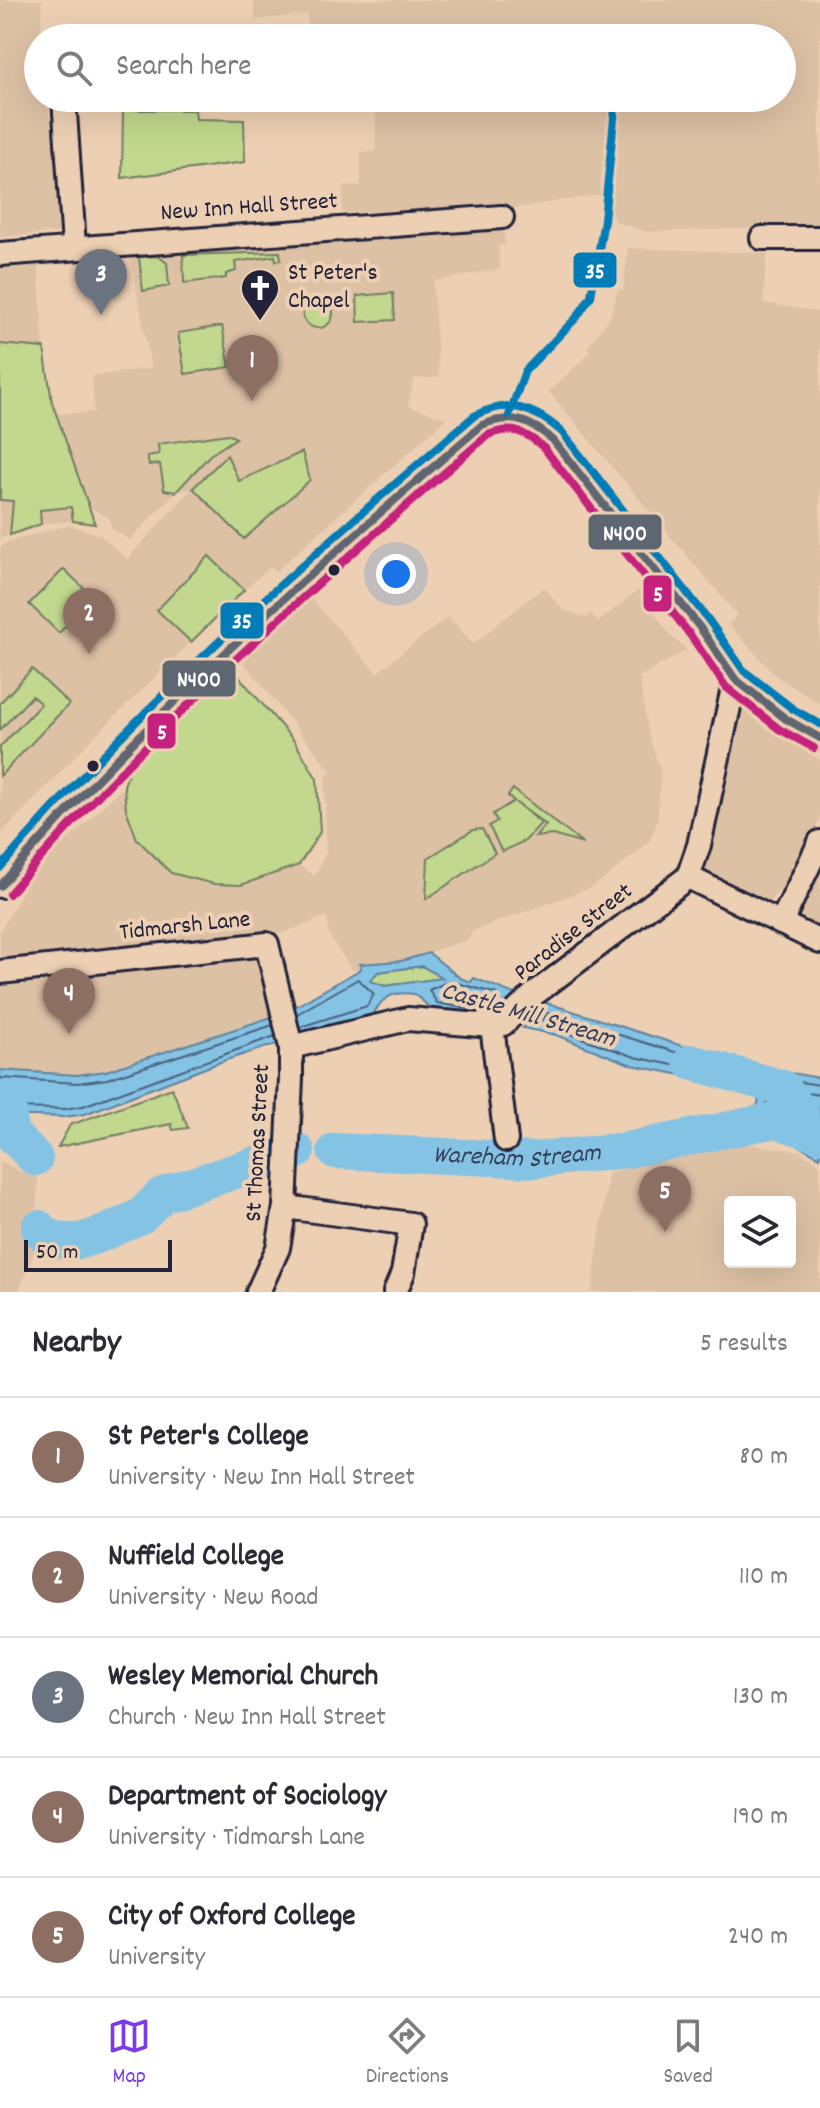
<!DOCTYPE html>
<meta charset="utf-8">
<style>
:root{--surface:#fff;--page:#f2f2f3;--text:#2b2b33;--muted:#7c7c81;--line:#e1e1e2;--accent:#7c3aed}
body{margin:0;font-family:Dekko,sans-serif;background:var(--page);color:var(--text)}
.controls{position:absolute;right:24px;bottom:24px;display:grid;overflow:hidden;border-radius:8px;box-shadow:0 8px 32px #0002}
.controls button{width:72px;height:72px;display:grid;place-items:center;padding:0;border:0;border-bottom:2px solid var(--line);background:var(--surface);color:var(--text);font:40px sans-serif}
.scale{position:absolute;left:24px;bottom:20px;width:148px;box-sizing:border-box;padding-left:8px;border:4px solid #22223b;border-top:0;font-size:22px;line-height:28px;white-space:nowrap;color:#22223b;-webkit-text-stroke:6px #edd0b3;paint-order:stroke}
.you{position:absolute;left:396px;top:574px;width:28px;height:28px;margin:-20px;border:6px solid #fff;border-radius:50%;background:#1a73e8;box-shadow:0 0 0 12px #1a73e833}
.badge{display:grid;place-items:center;width:52px;height:52px;border-radius:50%;background:var(--accent);color:#fff;font-size:26px;font-weight:700}
.pin{position:absolute;translate:-50% -66px;filter:drop-shadow(0 2px 4px #0008)}
.pin::after{content:'';position:absolute;top:42px;width:28px;height:24px;background:inherit;clip-path:polygon(0 0,100% 0,50% 100%)}
.list{margin:0;padding:0;list-style:none}
h2{display:flex;justify-content:space-between;align-items:center;height:104px;margin:0;padding:0 32px;font-size:34px}
h2 small{font-size:26px;font-weight:400;color:var(--muted)}
.list li{display:grid;grid-template-columns:52px 1fr auto;gap:24px;align-items:center;box-sizing:border-box;height:120px;padding:0 32px;border-top:2px solid var(--line)}
.list b{display:block;font-size:30px;white-space:nowrap}
.list p{margin:0;font-size:26px;white-space:nowrap;color:var(--muted)}
.list em{font-size:26px;font-style:normal;color:var(--muted)}
.icon{flex:none;width:44px;height:44px;fill:none;stroke:currentColor;stroke-width:2;stroke-linecap:round;stroke-linejoin:round}
.map{position:relative;flex:none;width:820px;height:1292px;overflow:hidden}
.search{position:absolute;background:var(--surface);box-shadow:0 8px 32px #0002;left:24px;right:24px;top:24px;height:88px;display:flex;align-items:center;gap:20px;box-sizing:border-box;padding:0 28px;border-radius:44px;color:var(--muted);font-size:30px}
.sheet{height:704px;background:var(--surface)}
nav{display:flex;justify-content:space-around;align-items:center;box-sizing:border-box;height:112px;border-top:2px solid var(--line);background:var(--surface);font-size:22px;color:var(--muted)}
nav a{display:grid;justify-items:center;gap:4px}
nav .on{color:var(--accent)}
.map>svg:first-child{display:block}
</style>
<div class="map">
<svg width="820" height="1292" viewBox="0 0 820 1292">
<rect width="100%" height="100%" fill="#edd0b3"/>
<filter id="ink" filterUnits="userSpaceOnUse"><feTurbulence type="fractalNoise" baseFrequency=".0125" numOctaves="2"/><feDisplacementMap in="SourceGraphic" scale="16" xChannelSelector="R" yChannelSelector="G"/><feConvolveMatrix kernelMatrix="1 2 1 2 8 2 1 2 1" color-interpolation-filters="sRGB"/></filter>
<g filter="url(#ink)">
<g fill="#ddc1a5" fill-rule="evenodd">
<polygon points="0,0 42,0 38,98 47,98 64,232 0,237"/>
<polygon points="254,0 820,0 820,226 647,232 616,222 599,195 514,208 502,217 505,245 498,246 500,269 433,281 439,377 414,379 408,406 447,418 276,571 270,567 244,590 92,739 0,835 0,548 8,541 70,525 100,535 127,559 192,489 176,492 130,540 111,528 110,519 91,508 95,524 73,521 41,524 0,538 0,268 38,263 46,377 56,414 94,412 92,376 151,368 130,254 423,236 420,209 342,213 343,186 361,186 361,152 376,152 376,98 782,98 782,38 308,37 307,14 255,20"/>
<polygon points="628,248 767,253 763,303 820,312 820,704 777,677 728,624 737,615 549,392 590,352 587,348 610,317 618,290 623,290"/>
<polygon points="544,587 562,609 585,618 591,613 598,622 638,590 671,636 687,650 639,677 648,732 661,773 657,823 649,842 608,876 590,888 473,931 468,940 401,961 361,964 362,969 352,970 329,935 327,916 283,933 10,969 0,954 0,932 33,873 124,786 126,809 241,885 299,865 315,876 326,852 325,778 332,772 241,659 310,597 377,673 448,616 473,644"/>
<polygon points="747,710 786,733 785,736 820,760 820,819 783,887 769,901 758,901 698,869 715,828 740,712"/>
<polygon points="820,861 820,931 793,917"/>
<polygon points="262,955 274,1016 106,1071 77,1075 0,1070 0,987"/>
<path d="M723,1141l77,10 20,13v128h-228l16,-118 66,-23zM730,1202h60v60h-60z"/>
<polygon points="0,1161 21,1172 38,1170 36,1246 19,1292 0,1292"/>
</g>
<g fill="#c1d88e" stroke="#727d64" stroke-width="2">
<polygon points="123,110 195,110 196,119 244,120 245,162 122,178"/>
<polygon points="280,252 281,260 276,261 275,256 235,262 236,271 226,274 226,278 184,283 183,255"/>
<polygon points="158,256 167,263 169,286 143,291 139,257"/>
<polygon points="393,293 395,320 358,322 357,296"/>
<circle cx="318" cy="313" r="15"/>
<polygon points="222,326 230,367 185,374 178,333"/>
<polygon points="0,344 44,348 52,402 95,524 73,521 71,507 40,510 41,524 10,535 13,501 0,500"/>
<polygon points="228,434 236,438 210,455 176,492 164,490 160,464 149,465 147,456 159,454 158,444"/>
<polygon points="302,452 310,480 244,539 193,488 227,455 239,481"/>
<polygon points="209,556 244,590 191,642 157,610"/>
<polygon points="64,569 93,597 59,633 29,604"/>
<polygon points="229,665 295,742 317,779 320,832 299,865 241,885 214,884 171,873 137,839 126,809 124,786 128,774 125,770"/>
<polygon points="32,669 69,704 0,776 0,747 41,704 32,696 0,730 0,703"/>
<polygon points="513,789 583,844 553,835 535,837 546,825 515,802 541,823 526,840 502,852 489,826 497,821 493,814 514,801 508,796"/>
<polygon points="482,829 495,853 426,899 428,858 473,830"/>
<polygon points="422,966 444,978 385,986 369,981 378,972"/>
<polygon points="172,1088 188,1128 173,1130 171,1124 58,1147 70,1125"/>
</g>
<g fill="#85c3e5" stroke="#5d83a1" stroke-width="2" fill-rule="evenodd">
<path d="M429,953l31,25 11,4 3,-4 43,17 -29,26 -55,-11 -19,-16c-19,-3 -31,2 -40,19l-148,47 -141,54 -20,3 -65,-2v-45l77,5 29,-4 178,-58 77,-44 -1,-5 41,-3zM422,966l21,12 -58,8 -15,-5 8,-9z"/>
<polygon points="547,1003 717,1057 751,1065 730,1085 632,1065 556,1035 523,1028"/>
<polygon points="769,1069 820,1078 820,1157 787,1139 757,1108 760,1092 747,1088"/>
</g>
<g fill="none" stroke-linecap="round" stroke-linejoin="round">
<g stroke="#4a627f" stroke-width="2">
<polygon points="450,981 497,994 499,999 485,1012 437,1003 429,990"/>
<polygon points="548,1013 727,1068 730,1073 725,1076 635,1057 545,1025 542,1020"/>
<polyline points="297,1014 358,979 374,994 367,1006 300,1027"/>
<polyline points="0,1078 77,1083 107,1079 273,1025"/>
<polyline points="820,1085 773,1078 765,1085 767,1107 792,1132 820,1148"/>
<polyline points="820,1095 781,1089 777,1100 798,1124 820,1136"/>
<polyline points="0,1108 64,1109 83,1106 275,1036"/>
</g>
<g stroke="#85c3e5" stroke-width="36">
<polyline points="691,1062 783,1088 796,1106"/>
<polyline points="8,1099 10,1133 35,1158"/>
<path id="s1" d="M335,1151l200,9 92,-10 148,-30 45,15"/>
<polyline points="39,1228 45,1235 62,1241 80,1241 102,1234 141,1216 162,1195 297,1151"/>
</g>
<g stroke="#22223b" stroke-width="28">
<g id="minor">
<polyline points="64,98 74,246"/>
<polyline points="762,238 820,238"/>
<polyline points="0,254 502,217"/>
<polyline points="688,877 820,942"/>
<path d="M0,886c142,-172 314,-317 482,-461 30,-15 47,-7 71,15l148,189 34,50 51,40 34,19"/>
<polyline points="781,923 820,842"/>
<polyline points="0,972 267,944 291,1047 291,1078 285,1207 278,1248 258,1292"/>
<polyline points="492,1026 506,1140"/>
<polyline points="291,1047 408,1019 492,1026 503,1024 533,995 688,877 699,845 735,679"/>
<polyline points="285,1207 411,1224 403,1273 395,1292"/>
</g>
</g>
<use href="#minor" stroke="#edd0b3" stroke-width="22"/>
<g stroke="#edd0b3" stroke-width="14">
<path id="bus-1" d="M0,886c146,-169 312,-316 482,-461 29,-12 48,-5 71,15l148,189 34,50 51,40 34,19"/>
</g>
<g stroke="#edd0b3" stroke-width="14">
<path id="bus-2" d="M9,894c145,-169 311,-314 479,-459 24,-10 38,-3 56,13l147,188 35,51 53,42 35,19"/>
</g>
<g stroke="#edd0b3" stroke-width="14">
<g id="bus-3">
<polyline points="509,415 525,371 577,317 591,296 604,220 616,98"/>
<path d="M0,868c143,-167 308,-310 474,-452 34,-18 61,-8 88,16l148,190 34,49 49,38 27,15"/>
</g>
</g>
<use href="#bus-1" stroke="#5e6671" stroke-width="8"/>
<use href="#bus-2" stroke="#c4227d" stroke-width="8"/>
<use href="#bus-3" stroke="#007cb8" stroke-width="8"/>
</g>
</g>
<defs>
<g id="church-pin" transform="scale(2)"><path d="M0 17L-7.5 6A9.5 9.5 0 1 1 7.5 6Z" fill="#22223b" stroke="#edd0b3"/><path d="M-1.2-6h2.4v3.5h3.3v2.4h-3.3V6h-2.4V-.1h-3.3v-2.4h3.3Z" fill="#fff"/></g>
</defs>
<g fill-rule="evenodd">
<use href="#church-pin" x="260" y="288"/>
</g>
<g fill="#22223b" stroke="#edd0b3" stroke-width="3">
<circle cx="334" cy="570" r="7"/>
<circle cx="93" cy="766" r="7"/>
</g>
<g text-anchor="middle" dominant-baseline="central" stroke-width="8" stroke-linejoin="round" paint-order="stroke">
<g font-size="24" fill="#22223b" stroke="#edd0b3">
<text transform="translate(249 208) rotate(-4)">New Inn Hall Street</text>
<text transform="translate(185 927) rotate(-6)">Tidmarsh Lane</text>
<text transform="translate(574 933) rotate(-38)">Paradise Street</text>
<text transform="translate(259 1143) rotate(-87)">St Thomas Street</text>
</g>
<g font-size="24" fill="#22223b" stroke="#edd0b3" text-anchor="start">
<text x="288" y="274">St Peter's<tspan x="288" dy="28">Chapel</tspan></text>
</g>
<g font-size="26" font-style="italic" fill="#36425d" stroke="#edd0b3">
<text transform="translate(528 1016) rotate(16)">Castle Mill Stream</text>
<text stroke="none"><textPath href="#s1" startOffset="182">Wareham Stream</textPath></text>
</g>
</g>
<g stroke="#edd0b3" stroke-width="3">
<rect x="572" y="251" width="46" height="38" rx="8" fill="#007cb8"/>
<rect x="587" y="513" width="76" height="38" rx="8" fill="#5e6671"/>
<rect x="642" y="574" width="31" height="39" rx="8" fill="#c4227d"/>
<rect x="219" y="601" width="46" height="39" rx="8" fill="#007cb8"/>
<rect x="161" y="659" width="76" height="39" rx="8" fill="#5e6671"/>
<rect x="146" y="712" width="31" height="38" rx="8" fill="#c4227d"/>
</g>
<g font-size="22" text-anchor="middle" font-weight="bold" fill="#fff">
<text x="595" y="278">35</text>
<text x="625" y="540">N400</text>
<text x="658" y="601">5</text>
<text x="242" y="628">35</text>
<text x="199" y="686">N400</text>
<text x="162" y="739">5</text>
</g>
</svg>
<div class="controls">
<button><svg class="icon" aria-label="layers" viewBox="0 0 24 24"><path d="M12 4l9 5-9 5-9-5zM3 14l9 5 9-5"/></svg></button>
</div>
<div class="scale">50 m</div>
<div class="you"></div>
<div class="pin badge" style="left:252px;top:401px;background:#8d6e63">1</div>
<div class="pin badge" style="left:89px;top:654px;background:#8d6e63">2</div>
<div class="pin badge" style="left:101px;top:315px;background:#6b7280">3</div>
<div class="pin badge" style="left:69px;top:1034px;background:#8d6e63">4</div>
<div class="pin badge" style="left:665px;top:1232px;background:#8d6e63">5</div>
<div class="search"><svg class="icon" aria-label="search" viewBox="0 0 24 24"><circle cx="10" cy="10" r="6"/><path d="M15 15l6 6"/></svg>Search here</div>
</div>
<section class="sheet">
<h2>Nearby<small>5 results</small></h2>
<ul class="list">
<li><span class="badge" style="background:#8d6e63">1</span><div><b>St Peter's College</b><p>University · New Inn Hall Street</p></div><em>80 m</em></li>
<li><span class="badge" style="background:#8d6e63">2</span><div><b>Nuffield College</b><p>University · New Road</p></div><em>110 m</em></li>
<li><span class="badge" style="background:#6b7280">3</span><div><b>Wesley Memorial Church</b><p>Church · New Inn Hall Street</p></div><em>130 m</em></li>
<li><span class="badge" style="background:#8d6e63">4</span><div><b>Department of Sociology</b><p>University · Tidmarsh Lane</p></div><em>190 m</em></li>
<li><span class="badge" style="background:#8d6e63">5</span><div><b>City of Oxford College</b><p>University</p></div><em>240 m</em></li>
</ul>
</section>
<nav>
<a class="on"><svg class="icon" aria-label="map" viewBox="0 0 24 24"><path d="M3 6l6-2 6 2 6-2v14l-6 2-6-2-6 2zM9 4v14M15 6v14"/></svg>Map</a>
<a><svg class="icon" aria-label="directions" viewBox="0 0 24 24"><path d="M12 3l9 9-9 9-9-9zM9 14v-3h6M13 9l2 2-2 2"/></svg>Directions</a>
<a><svg class="icon" aria-label="saved" viewBox="0 0 24 24"><path d="M7 4h10v16l-5-4-5 4z"/></svg>Saved</a>
</nav>
